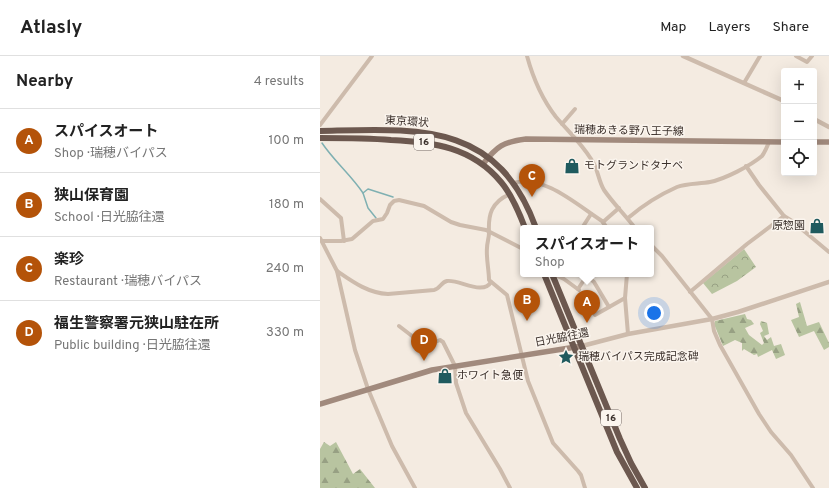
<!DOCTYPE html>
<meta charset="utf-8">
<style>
:root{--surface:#fff;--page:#f2f2f2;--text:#222;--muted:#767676;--line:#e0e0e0;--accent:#b45309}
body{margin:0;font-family:Overpass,"Noto Sans JP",sans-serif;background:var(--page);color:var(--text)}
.controls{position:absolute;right:12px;top:12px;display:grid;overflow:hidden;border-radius:4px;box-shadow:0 4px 16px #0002}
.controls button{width:36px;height:36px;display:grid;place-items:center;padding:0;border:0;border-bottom:1px solid var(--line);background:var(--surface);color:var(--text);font:20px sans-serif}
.you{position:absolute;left:334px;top:257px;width:14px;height:14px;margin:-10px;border:3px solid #fff;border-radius:50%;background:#1a73e8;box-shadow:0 0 0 6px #1a73e833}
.badge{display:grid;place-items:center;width:26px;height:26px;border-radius:50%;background:var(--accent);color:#fff;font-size:13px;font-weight:700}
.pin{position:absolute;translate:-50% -33px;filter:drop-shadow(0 1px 2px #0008)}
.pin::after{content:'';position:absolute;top:21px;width:14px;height:12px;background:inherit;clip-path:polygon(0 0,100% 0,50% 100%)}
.popup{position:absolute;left:200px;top:169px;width:134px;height:52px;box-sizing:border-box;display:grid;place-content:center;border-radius:4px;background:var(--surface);filter:drop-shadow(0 1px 3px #0005);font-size:13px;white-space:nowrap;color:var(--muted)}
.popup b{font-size:15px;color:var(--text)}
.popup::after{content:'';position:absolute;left:50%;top:100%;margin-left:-8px;border:8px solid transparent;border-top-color:var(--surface)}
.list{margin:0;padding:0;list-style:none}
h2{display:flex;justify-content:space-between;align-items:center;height:52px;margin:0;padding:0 16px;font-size:17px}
h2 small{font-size:13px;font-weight:400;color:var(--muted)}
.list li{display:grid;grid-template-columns:26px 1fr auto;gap:12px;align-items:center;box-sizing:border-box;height:64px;padding:0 16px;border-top:1px solid var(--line)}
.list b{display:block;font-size:15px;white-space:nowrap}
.list p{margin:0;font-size:13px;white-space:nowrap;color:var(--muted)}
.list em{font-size:13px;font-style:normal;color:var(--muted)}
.icon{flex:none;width:22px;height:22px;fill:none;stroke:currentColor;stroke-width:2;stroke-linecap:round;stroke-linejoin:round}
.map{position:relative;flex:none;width:509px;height:432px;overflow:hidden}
header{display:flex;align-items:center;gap:24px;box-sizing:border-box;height:56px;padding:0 20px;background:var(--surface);border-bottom:1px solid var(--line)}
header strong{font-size:19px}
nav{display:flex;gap:22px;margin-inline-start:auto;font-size:14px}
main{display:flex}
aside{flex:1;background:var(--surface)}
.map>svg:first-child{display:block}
</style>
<header>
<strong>Atlasly</strong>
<nav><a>Map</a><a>Layers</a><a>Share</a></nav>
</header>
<main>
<aside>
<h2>Nearby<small>4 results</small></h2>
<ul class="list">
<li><span class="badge">A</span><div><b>スパイスオート</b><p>Shop · 瑞穂バイパス</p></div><em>100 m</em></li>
<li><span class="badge">B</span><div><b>狭山保育園</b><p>School · 日光脇往還</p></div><em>180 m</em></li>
<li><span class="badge">C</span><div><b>楽珍</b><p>Restaurant · 瑞穂バイパス</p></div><em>240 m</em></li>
<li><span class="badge">D</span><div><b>福生警察署元狭山駐在所</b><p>Public building · 日光脇往還</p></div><em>330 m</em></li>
</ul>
</aside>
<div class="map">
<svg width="509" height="432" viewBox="0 0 509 432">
<defs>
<pattern id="forest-firs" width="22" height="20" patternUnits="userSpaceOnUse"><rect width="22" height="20" fill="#b8c4a0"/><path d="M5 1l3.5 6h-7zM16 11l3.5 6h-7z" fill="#97a083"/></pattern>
<pattern id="park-crowns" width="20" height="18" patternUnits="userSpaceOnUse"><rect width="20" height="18" fill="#b8c4a0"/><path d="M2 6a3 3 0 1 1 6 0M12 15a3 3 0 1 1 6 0" fill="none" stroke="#97a083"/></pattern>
</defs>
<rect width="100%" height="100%" fill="#f4ebe1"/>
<g fill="url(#forest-firs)">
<polygon points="480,246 487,270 499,266 509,287 509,291 504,294 494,275 479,281 471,264 479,261 476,248"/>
<polygon points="425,258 427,263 431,264 434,268 425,272 429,279 442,289 444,287 440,277 443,275 440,268 441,265 447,267 449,278 444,280 447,284 451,281 454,290 461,288 465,299 456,303 452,294 438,301 437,298 434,299 424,293 422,295 422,287 415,284 403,290 394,268 395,265"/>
<polygon points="4,386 10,390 16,386 33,418 40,413 55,432 0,432 0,393"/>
</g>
<polygon fill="url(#park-crowns)" points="424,193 436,211 417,225 392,238 383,227"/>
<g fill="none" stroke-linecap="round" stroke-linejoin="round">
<g stroke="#7fb0b2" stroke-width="1.5">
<path d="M2,87c12,18 29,32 41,50l5,-4 25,8"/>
<polyline points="43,137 48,152 56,162"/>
</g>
<g stroke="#cdbbac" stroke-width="4">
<path d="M207,0c6,22 15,43 29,61 12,14 25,26 35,42 7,9 7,21 13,31 9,13 21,25 31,38"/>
<polyline points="476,0 487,6 492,0"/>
<polyline points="424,27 440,0"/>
<polyline points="242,68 255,53"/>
<polyline points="0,69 52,0"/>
<polyline points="426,110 439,129 464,160 472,165 509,196"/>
<path d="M193,127c31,-9 64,22 89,38l5,7"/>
<path d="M190,138c-19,8 -22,21 -21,39 0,5 -2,10 -2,15 -1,10 2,22 2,32l18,15 21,86 25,62 25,28 3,4 4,13"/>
<polyline points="0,143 21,162 24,185"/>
<path d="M308,162c14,-12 31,-23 49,-31 10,-4 22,-3 33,-5 15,-3 40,-16 52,-26 3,-4 5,-9 7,-14"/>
<polyline points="283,166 299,152"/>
<polyline points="262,172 271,158"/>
<polyline points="0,182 17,215 35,294 48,333 72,390 95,432"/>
<polyline points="2,185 21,185 32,183 53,165 63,163 67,157 70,149 74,145 79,144 104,150 131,166 140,169 166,174 203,193"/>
<polyline points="331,189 342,200 392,263 394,275 400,289 439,358 451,376 471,399 493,432"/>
<path d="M17,215c16,11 31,22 51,23l46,-4c6,-1 7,-8 13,-9 12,-2 36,15 44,1"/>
<polyline points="233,218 244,223 259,234"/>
<polyline points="307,218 305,242 308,278"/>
<polyline points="267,220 274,226 289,251"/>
<polyline points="258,233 268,218"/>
<polyline points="370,236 427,188 464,160"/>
<polyline points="275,259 305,242"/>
<polyline points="79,270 105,290 120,284 123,286 135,310 136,327 146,357 180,413 190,432"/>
</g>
<g stroke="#cdbbac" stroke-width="4.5">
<polyline points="363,0 464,45"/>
<polyline points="494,63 509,71"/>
<polyline points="262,290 308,278 392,263 418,256 509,226"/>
</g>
<g stroke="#a18a7d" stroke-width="5.5">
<polyline points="494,86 509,86"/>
<path d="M163,108c14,-18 20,-22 43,-25l258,3"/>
<polyline points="0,348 112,314 262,290"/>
</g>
<g stroke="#6c584f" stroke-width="6">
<path d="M0,75c96,-2 177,-11 216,97"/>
<path d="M0,82c23,0 47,0 71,2 42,2 81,7 110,42 11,13 18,30 24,46"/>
<polyline points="224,218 297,396 317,432"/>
<polyline points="232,218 300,383 311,407 325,432"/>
</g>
</g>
<defs>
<g id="shop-bare" transform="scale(1.2)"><path d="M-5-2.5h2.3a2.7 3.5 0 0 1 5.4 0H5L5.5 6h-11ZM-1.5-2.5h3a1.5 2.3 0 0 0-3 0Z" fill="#1f5a5e" stroke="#fbf5ee" stroke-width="2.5" paint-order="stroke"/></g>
<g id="sight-bare" transform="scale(1.2)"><path d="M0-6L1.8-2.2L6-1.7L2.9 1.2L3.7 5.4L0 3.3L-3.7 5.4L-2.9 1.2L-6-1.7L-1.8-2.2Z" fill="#1f5a5e" stroke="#fbf5ee" stroke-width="2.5" paint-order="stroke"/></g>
</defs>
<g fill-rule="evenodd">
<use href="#shop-bare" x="252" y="110"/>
<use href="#shop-bare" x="497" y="170"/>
<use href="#sight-bare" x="246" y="301"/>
<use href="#shop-bare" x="125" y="320"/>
</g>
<g text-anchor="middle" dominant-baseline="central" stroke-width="3" stroke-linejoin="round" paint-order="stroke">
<g fill="#fbf5ee" stroke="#756b66" stroke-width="1">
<rect x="94" y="78" width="20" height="16" rx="3"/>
<rect x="281" y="354" width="20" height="16" rx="3"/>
</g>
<g font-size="10" font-weight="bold" fill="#3b302b">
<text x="104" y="86">16</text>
<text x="291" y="362">16</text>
</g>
<g font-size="11" fill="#3b302b" stroke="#fbf5ee">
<text transform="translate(87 66) rotate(4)">東京環状</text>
<text transform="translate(309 75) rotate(1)">瑞穂あきる野八王子線</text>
<text transform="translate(242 282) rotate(-11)">日光脇往還</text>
</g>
<g font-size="11" fill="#3b302b" stroke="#fbf5ee" text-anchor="start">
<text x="264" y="110">モトグランドタナベ</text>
<text x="485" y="170" text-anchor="end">原惣園</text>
<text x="258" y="301">瑞穂バイパス完成記念碑</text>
<text x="137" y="320">ホワイト急便</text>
</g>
</g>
</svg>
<div class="controls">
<button>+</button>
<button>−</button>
<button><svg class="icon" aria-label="locate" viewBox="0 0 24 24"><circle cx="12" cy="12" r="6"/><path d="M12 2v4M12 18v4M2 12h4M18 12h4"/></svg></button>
</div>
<div class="you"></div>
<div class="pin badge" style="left:267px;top:267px">A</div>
<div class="popup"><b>スパイスオート</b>Shop</div>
<div class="pin badge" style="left:207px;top:265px">B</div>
<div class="pin badge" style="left:212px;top:141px">C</div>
<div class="pin badge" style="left:104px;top:305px">D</div>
</div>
</main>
